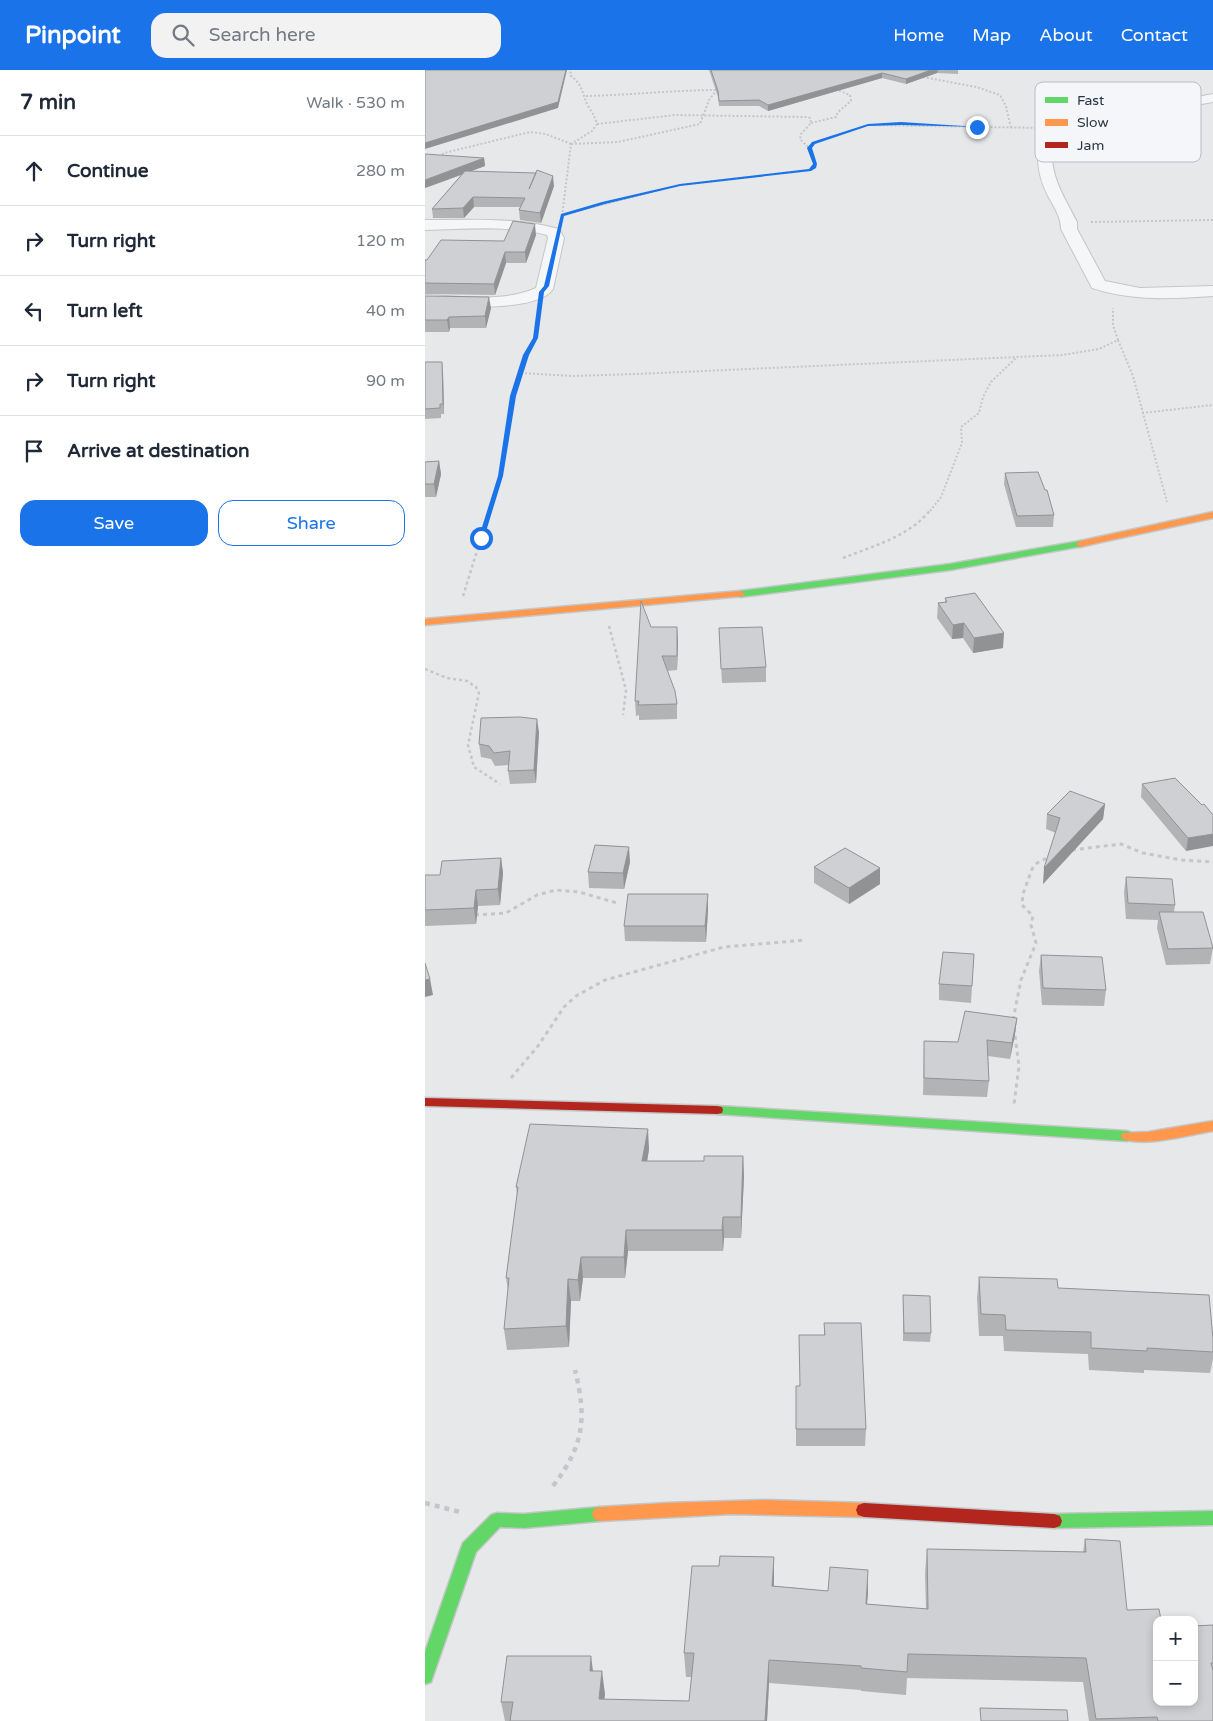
<!DOCTYPE html>
<meta charset="utf-8">
<style>
:root{--surface:#fff;--page:#f2f2f3;--text:#1f2937;--muted:#747a83;--line:#e0e1e3;--accent:#1a73e8}
body{margin:0;font-family:"Varela Round",sans-serif;background:var(--page);color:var(--text)}
.controls{position:absolute;right:15px;bottom:15px;display:grid;overflow:hidden;border-radius:10px;box-shadow:0 2px 8px #0003}
.controls button{width:45px;height:45px;display:grid;place-items:center;padding:0;border:0;border-bottom:1px solid var(--line);background:var(--surface);color:var(--text);font:25px sans-serif}
.stop{position:absolute;width:15px;height:15px;margin:-11px;border:4px solid #1a73e8;border-radius:50%;background:#fff}
.stop.end{background:#1a73e8;border-color:#fff;box-shadow:0 1px 5px #0008}
.list{margin:0;padding:0;list-style:none}
h2{display:flex;justify-content:space-between;align-items:center;height:65px;margin:0;padding:0 20px;font-size:21px}
h2 small{font-size:16px;font-weight:400;color:var(--muted)}
.list li{display:grid;grid-template-columns:32px 1fr auto;gap:15px;align-items:center;box-sizing:border-box;height:70px;padding:0 20px;border-top:1px solid var(--line)}
.list b{display:block;font-size:19px;white-space:nowrap}
.list em{font-size:16px;font-style:normal;color:var(--muted)}
.actions{display:flex;gap:10px;padding:15px 20px}
.actions a{flex:1;padding:11px 0;border:1px solid var(--accent);border-radius:15px;text-align:center;font-size:18px;color:var(--accent)}
.actions .main{background:var(--accent);color:#fff}
.icon{flex:none;width:28px;height:28px;fill:none;stroke:currentColor;stroke-width:2;stroke-linecap:round;stroke-linejoin:round}
.map{position:relative;flex:none;width:788px;height:1651px;overflow:hidden}
header{display:flex;align-items:center;gap:30px;box-sizing:border-box;height:70px;padding:0 25px;background:var(--accent);color:#fff}
header strong{font-size:24px}
nav{display:flex;gap:28px;margin-inline-start:auto;font-size:18px}
.search{width:350px;height:45px;background:var(--page);display:flex;align-items:center;gap:12px;box-sizing:border-box;padding:0 18px;border-radius:15px;color:var(--muted);font-size:19px}
main{display:flex}
aside{flex:1;background:var(--surface)}
.map>svg:first-child{display:block}
</style>
<header>
<strong>Pinpoint</strong>
<div class="search"><svg class="icon" aria-label="search" viewBox="0 0 24 24"><circle cx="10" cy="10" r="6"/><path d="M15 15l6 6"/></svg>Search here</div>
<nav><a>Home</a><a>Map</a><a>About</a><a>Contact</a></nav>
</header>
<main>
<aside>
<h2>7 min<small>Walk · 530 m</small></h2>
<ul class="list">
<li><svg class="icon" aria-label="ahead" viewBox="0 0 24 24"><path d="M12 20V5M6 11l6-6 6 6"/></svg><div><b>Continue</b></div><em>280 m</em></li>
<li><svg class="icon" aria-label="right" viewBox="0 0 24 24"><path d="M7 20v-9h11M14 6l5 5-5 5"/></svg><div><b>Turn right</b></div><em>120 m</em></li>
<li><svg class="icon" aria-label="left" viewBox="0 0 24 24"><path d="M17 20v-9H6M10 6l-5 5 5 5"/></svg><div><b>Turn left</b></div><em>40 m</em></li>
<li><svg class="icon" aria-label="right" viewBox="0 0 24 24"><path d="M7 20v-9h11M14 6l5 5-5 5"/></svg><div><b>Turn right</b></div><em>90 m</em></li>
<li><svg class="icon" aria-label="arrive" viewBox="0 0 24 24"><path d="M6 21V4h12l-3 4 3 4H6"/></svg><div><b>Arrive at destination</b></div></li>
</ul>
<div class="actions"><a class="main">Save</a><a>Share</a></div>
</aside>
<div class="map">
<svg width="788" height="1651" viewBox="0 0 788 1651">
<rect width="100%" height="100%" fill="#e6e8ea"/>
<g fill="none" stroke-linecap="round" stroke-linejoin="round">
<g stroke="#c4c6c8" stroke-width="2">
<g id="street">
<path d="M788,24v8l-45,8 -110,39 -6,4c-1,25 14,47 25,69v7l28,52 35,7 73,-2v10c-42,3 -81,5 -121,-8l-31,-59c0,-12 -7,-22 -13,-33 -7,-14 -11,-28 -10,-45l10,-8 112,-39z"/>
<path d="M0,150c45,0 90,-3 134,9l5,9 -11,51c-16,24 -100,17 -128,16v-10c35,1 78,8 111,-7l12,-50 -1,-3c-39,-10 -82,-6 -122,-5z"/>
</g>
</g>
<g stroke="#c4c6c8" stroke-width="3">
<g id="fast">
<polygon points="655,471 658,472 658,476 525,500 315,527 310,524 315,521 525,494"/>
<polygon points="292,1036 702,1061 707,1063 708,1066 707,1069 702,1071 292,1044 287,1043 286,1040 287,1037"/>
<polygon points="175,1437 181,1439 183,1444 181,1449 175,1451 99,1458 75,1457 51,1482 8,1606 6,1612 0,1614 0,1582 36,1478 38,1473 66,1445 72,1443 99,1444"/>
<polygon points="788,1441 788,1455 629,1458 623,1456 621,1451 623,1446 629,1444"/>
</g>
</g>
<g stroke="#c4c6c8" stroke-width="3">
<g id="slow">
<polygon points="788,442 788,448 672,473 655,477 651,474 655,471"/>
<polygon points="315,521 320,524 318,526 0,555 0,549"/>
<path d="M788,1051v10c-26,4 -65,16 -91,8l-1,-3 1,-3 26,-1z"/>
<polygon points="340,1430 439,1433 445,1435 447,1440 445,1445 439,1447 307,1444 175,1451 169,1449 167,1444 169,1439 175,1437 241,1433"/>
</g>
</g>
<g stroke="#c4c6c8" stroke-width="3">
<g id="jam">
<polygon points="0,1028 292,1036 297,1037 298,1040 297,1043 292,1044 0,1036"/>
<polygon points="439,1433 629,1444 635,1446 637,1451 635,1456 629,1458 439,1447 433,1445 431,1440 433,1435"/>
</g>
</g>
<g stroke="#c5c6ca" stroke-width="2" stroke-dasharray="2 2" stroke-linecap="butt">
<polyline points="498,7 551,17 575,25 581,36 586,58"/>
<path d="M161,26c45,-1 89,-6 134,-6"/>
<polyline points="386,53 411,47 413,42 426,31 425,25 410,19"/>
<polyline points="172,54 250,45 381,47 385,48 386,53 376,64 375,69 384,78"/>
<polyline points="146,74 193,72 275,54 284,30 291,21"/>
<polyline points="14,87 19,83 105,62 121,64 146,74"/>
<polyline points="137,145 255,115 385,100 390,94 384,78 389,73 443,55 620,58"/>
<path d="M137,146l9,-72 21,-13 5,-7c-2,-7 -5,-12 -9,-18 -7,-14 -4,-20 -18,-31l1,-5"/>
<polyline points="666,152 788,150"/>
<polyline points="693,270 708,306 742,432"/>
<polyline points="96,303 147,306 211,304 637,285 674,279 693,270 688,255 688,238"/>
<polyline points="717,343 788,335"/>
<polyline points="64,441 75,406 88,326 101,285 111,267 114,244"/>
<polyline points="505,441 516,427 537,373 536,357 554,343 558,327 566,312 591,288"/>
</g>
<g stroke="#c5c6ca" stroke-width="2.5" stroke-dasharray="3 3" stroke-linecap="butt">
<path d="M418,488c30,-12 68,-22 88,-49"/>
<polyline points="38,526 65,439"/>
<polyline points="184,556 201,620 198,645"/>
<polyline points="0,599 22,608 42,611 51,617 54,623 43,675 49,697 75,714"/>
</g>
<g stroke="#c5c6ca" stroke-width="3" stroke-dasharray="4 4" stroke-linecap="butt">
<polyline points="647,780 696,774 718,783 756,790 788,792"/>
<polyline points="50,845 81,843 112,825 131,820 154,822 192,833"/>
<polyline points="588,950 596,910 611,873 606,855 608,846 597,835 598,824 607,799 612,793 626,786"/>
<polyline points="589,958 594,996 589,1034"/>
<polyline points="86,1008 113,976 139,937 151,926 180,910 299,877 381,870"/>
</g>
<g stroke="#c5c6ca" stroke-width="4.5" stroke-dasharray="5 5" stroke-linecap="butt">
<path d="M128,1416c31,-41 34,-67 22,-116"/>
<polyline points="0,1433 35,1442"/>
</g>
<use href="#street" fill="#f5f6f7" fill-rule="evenodd"/>
<use href="#fast" fill="#63d668" fill-rule="evenodd"/>
<use href="#slow" fill="#ff974d" fill-rule="evenodd"/>
<use href="#jam" fill="#b3261e" fill-rule="evenodd"/>
</g>
<g fill="#b1b3b5">
<polygon points="284,0 533,0 533,4 512,3 481,14 457,8 343,41 334,36 294,36 293,27"/>
<polygon points="59,88 60,96 46,101 129,116 116,153 95,150 94,140 95,137 49,137 39,148 8,148 7,139 36,105 0,118"/>
<polygon points="111,165 101,193 81,193 70,225 0,224 0,190 79,171"/>
<polygon points="0,226 66,238 61,258 25,258 24,262 0,262"/>
<polygon points="0,292 18,302 19,344 16,344 16,348 0,349"/>
<polygon points="14,391 16,404 11,427 0,427 0,392"/>
<polygon points="580,403 629,445 628,457 591,457 579,414"/>
<polygon points="520,528 578,578 548,583 538,568 527,569 512,548 513,533 520,532"/>
<polygon points="226,557 253,571 252,600 242,601 252,634 252,649 214,650 214,645 211,646 210,631"/>
<polygon points="294,558 341,597 341,612 297,613"/>
<polygon points="114,662 111,713 85,714 83,701 84,695 70,696 66,689 56,687 54,674"/>
<polygon points="717,714 777,735 761,781 716,727"/>
<polygon points="680,734 678,749 618,814 631,763 621,759 622,744"/>
<polygon points="76,788 78,803 75,835 53,836 51,854 0,856 0,805 15,805"/>
<polygon points="205,792 199,819 164,818 163,802"/>
<polygon points="389,797 455,814 424,834 389,813"/>
<polygon points="701,807 750,835 749,842 788,878 785,894 741,895 732,858 733,850 701,849 699,822"/>
<polygon points="283,824 283,840 281,872 200,871 199,856"/>
<polygon points="549,884 546,933 514,930 514,914"/>
<polygon points="616,885 681,920 679,936 617,935 614,901"/>
<polygon points="592,948 590,964 585,989 563,986 564,1011 562,1027 498,1025 499,971 533,972"/>
<polygon points="224,1079 222,1091 279,1091 318,1086 319,1107 316,1168 299,1168 298,1181 203,1181 200,1208 158,1208 155,1231 146,1231 144,1277 82,1280 79,1259 83,1220 81,1208 92,1125 91,1117"/>
<polygon points="554,1207 633,1218 788,1269 788,1289 785,1303 719,1300 719,1303 664,1300 663,1284 579,1281 578,1266 554,1266 552,1228"/>
<polygon points="478,1225 506,1263 505,1272 478,1271"/>
<polygon points="399,1253 441,1359 440,1376 371,1376 371,1316 374,1316 399,1265"/>
<polygon points="660,1469 702,1540 732,1632 788,1555 788,1651 664,1651 658,1612 482,1608 481,1625 436,1621 436,1620 344,1613 342,1651 80,1651 76,1632 168,1601 180,1624 179,1629 264,1631 267,1607 261,1607 259,1583 349,1510 349,1516 403,1521 443,1523 442,1534 501,1539 500,1503 502,1479 658,1482"/>
</g>
<g fill="#909294">
<polygon points="141,0 142,0 133,38 0,79 0,73"/>
<polygon points="506,0 513,0 512,3 481,14 481,9"/>
<polygon points="457,3 457,8 343,41 343,35"/>
<polygon points="59,88 60,96 0,118 0,110"/>
<polygon points="128,106 129,116 116,153 115,143"/>
<polygon points="48,127 49,137 39,148 38,138"/>
<polygon points="110,154 111,165 101,193 100,182"/>
<polygon points="80,182 81,193 70,225 69,214"/>
<polygon points="64,227 66,238 61,258 60,246"/>
<polygon points="24,247 25,258 24,262 22,250"/>
<polygon points="17,292 18,302 19,344 18,334"/>
<polygon points="14,391 16,404 11,427 9,414"/>
<polygon points="539,553 538,568 527,569 528,555"/>
<polygon points="252,557 253,571 252,600"/>
<polygon points="579,563 578,578 548,583 549,568"/>
<polygon points="112,649 114,662 111,713 109,700"/>
<polygon points="680,734 678,749 618,814 619,798"/>
<polygon points="788,764 788,776 761,781 763,768"/>
<polygon points="204,777 205,792 199,819 198,803"/>
<polygon points="76,788 78,803 75,835 73,819"/>
<polygon points="455,798 455,814 424,834 424,818"/>
<polygon points="51,820 53,836 51,854 49,838"/>
<polygon points="283,824 283,840 281,872 280,856"/>
<polygon points="5,909 8,925 0,927 0,910"/>
<polygon points="592,948 590,964 585,989 587,973"/>
<polygon points="223,1059 224,1079 219,1112 217,1091"/>
<polygon points="318,1086 319,1107 316,1168 316,1147"/>
<polygon points="298,1147 299,1168 298,1181 297,1160"/>
<polygon points="201,1160 203,1181 200,1208 199,1187"/>
<polygon points="156,1187 158,1208 155,1231 153,1210"/>
<polygon points="143,1209 146,1231 144,1277 141,1256"/>
<polygon points="349,1487 349,1510 348,1540 347,1516"/>
<polygon points="443,1500 443,1523 440,1557 441,1534"/>
<polygon points="166,1586 169,1609 165,1601"/>
<polygon points="344,1590 344,1613 342,1651 340,1651"/>
<polygon points="177,1601 180,1624 177,1651 174,1629"/>
</g>
<g fill="#ced0d3" stroke="#909294">
<polygon points="0,0 141,0 133,32 0,73"/>
<polygon points="286,0 506,0 481,9 457,3 343,35 334,30 294,31 293,21"/>
<polygon points="0,84 59,88 0,110"/>
<polygon points="112,100 128,106 115,143 94,140 100,128 48,127 38,138 7,139 40,101 111,103 104,119"/>
<polygon points="88,151 110,154 100,182 80,182 69,214 0,213 0,190 2,190 16,170 79,171"/>
<polygon points="0,226 64,227 60,246 24,247 22,250 0,250"/>
<polygon points="0,292 17,292 18,334 15,334 15,338 0,339"/>
<polygon points="14,391 9,414 0,414 0,392"/>
<polygon points="613,402 620,420 622,420 629,445 592,446 580,403"/>
<polygon points="550,523 579,563 549,568 539,553 528,555 513,533 522,532 520,528"/>
<polygon points="216,531 226,557 252,557 252,586 237,586 250,621 252,634 213,635 214,631 210,631"/>
<polygon points="337,557 341,597 296,599 294,558"/>
<polygon points="95,647 112,649 109,700 83,701 85,681 69,683 64,676 54,674 56,648"/>
<polygon points="750,708 777,735 779,734 788,745 788,764 763,768 717,714"/>
<polygon points="645,721 680,734 619,798 635,748 622,744"/>
<polygon points="170,775 204,777 198,803 163,802"/>
<polygon points="420,778 455,798 424,818 389,797"/>
<polygon points="76,788 73,819 51,820 49,838 0,840 0,805 15,805 17,791"/>
<polygon points="701,807 747,809 750,835 703,833"/>
<polygon points="203,824 283,824 280,856 199,856"/>
<polygon points="734,842 778,842 788,878 743,879"/>
<polygon points="518,882 549,884 547,916 514,914"/>
<polygon points="616,885 677,887 681,920 618,918"/>
<polygon points="0,893 5,909 0,910"/>
<polygon points="540,941 592,948 587,973 562,970 564,1011 499,1008 499,971 533,972"/>
<polygon points="105,1054 223,1059 217,1091 279,1091 279,1086 318,1086 316,1147 298,1147 297,1160 201,1160 199,1187 156,1187 153,1210 143,1209 141,1256 79,1259 84,1208 81,1208 93,1117 91,1117"/>
<polygon points="554,1207 632,1209 633,1218 784,1225 788,1269 788,1282 722,1278 722,1281 666,1278 666,1262 581,1260 580,1245 556,1244"/>
<polygon points="478,1225 505,1226 506,1263 479,1263"/>
<polygon points="399,1253 436,1253 441,1359 371,1359 371,1316 375,1316 374,1265 400,1265"/>
<polygon points="660,1469 695,1471 702,1540 734,1539 736,1550 732,1550 732,1632 769,1632 769,1556 788,1555 788,1593 786,1593 788,1601 788,1651 733,1651 732,1647 671,1649 661,1588 483,1584 482,1602 436,1598 436,1596 344,1590 340,1651 85,1651 88,1632 76,1632 82,1586 166,1586 165,1601 177,1601 174,1629 264,1631 269,1583 259,1583 267,1496 294,1496 295,1486 349,1487 347,1516 403,1521 405,1497 443,1500 441,1534 503,1539 502,1479 661,1482"/>
<polygon points="555,1638 642,1640 643,1651 556,1651"/>
</g>
<polygon fill="#1a73e8" points="476,52 554,57 476,55 443,56 390,74 387,78 392,94 391,98 386,101 255,116 180,134 139,146 124,216 119,222 113,268 104,285 91,326 78,406 59,468 53,470 73,406 85,326 98,285 108,268 114,222 119,216 136,144 177,132 255,114 384,99 388,94 382,78 387,72 443,54"/>
<rect x="610" y="12" width="166" height="80" rx="8" fill="#f4f6f9" stroke="#b8bcc3" stroke-width="1"/>
<rect x="620" y="27" width="23" height="6" fill="#63d668"/>
<rect x="620" y="49" width="23" height="7" fill="#ff974d"/>
<rect x="620" y="72" width="23" height="6" fill="#b3261e"/>
<g font-size="14" fill="#2b3445">
<text x="652" y="35">Fast</text>
<text x="652" y="57">Slow</text>
<text x="652" y="80">Jam</text>
</g>
</svg>
<div class="controls">
<button>+</button>
<button>−</button>
</div>
<div class="stop" style="left:56px;top:468px"></div>
<div class="stop end" style="left:552px;top:57px"></div>
</div>
</main>
